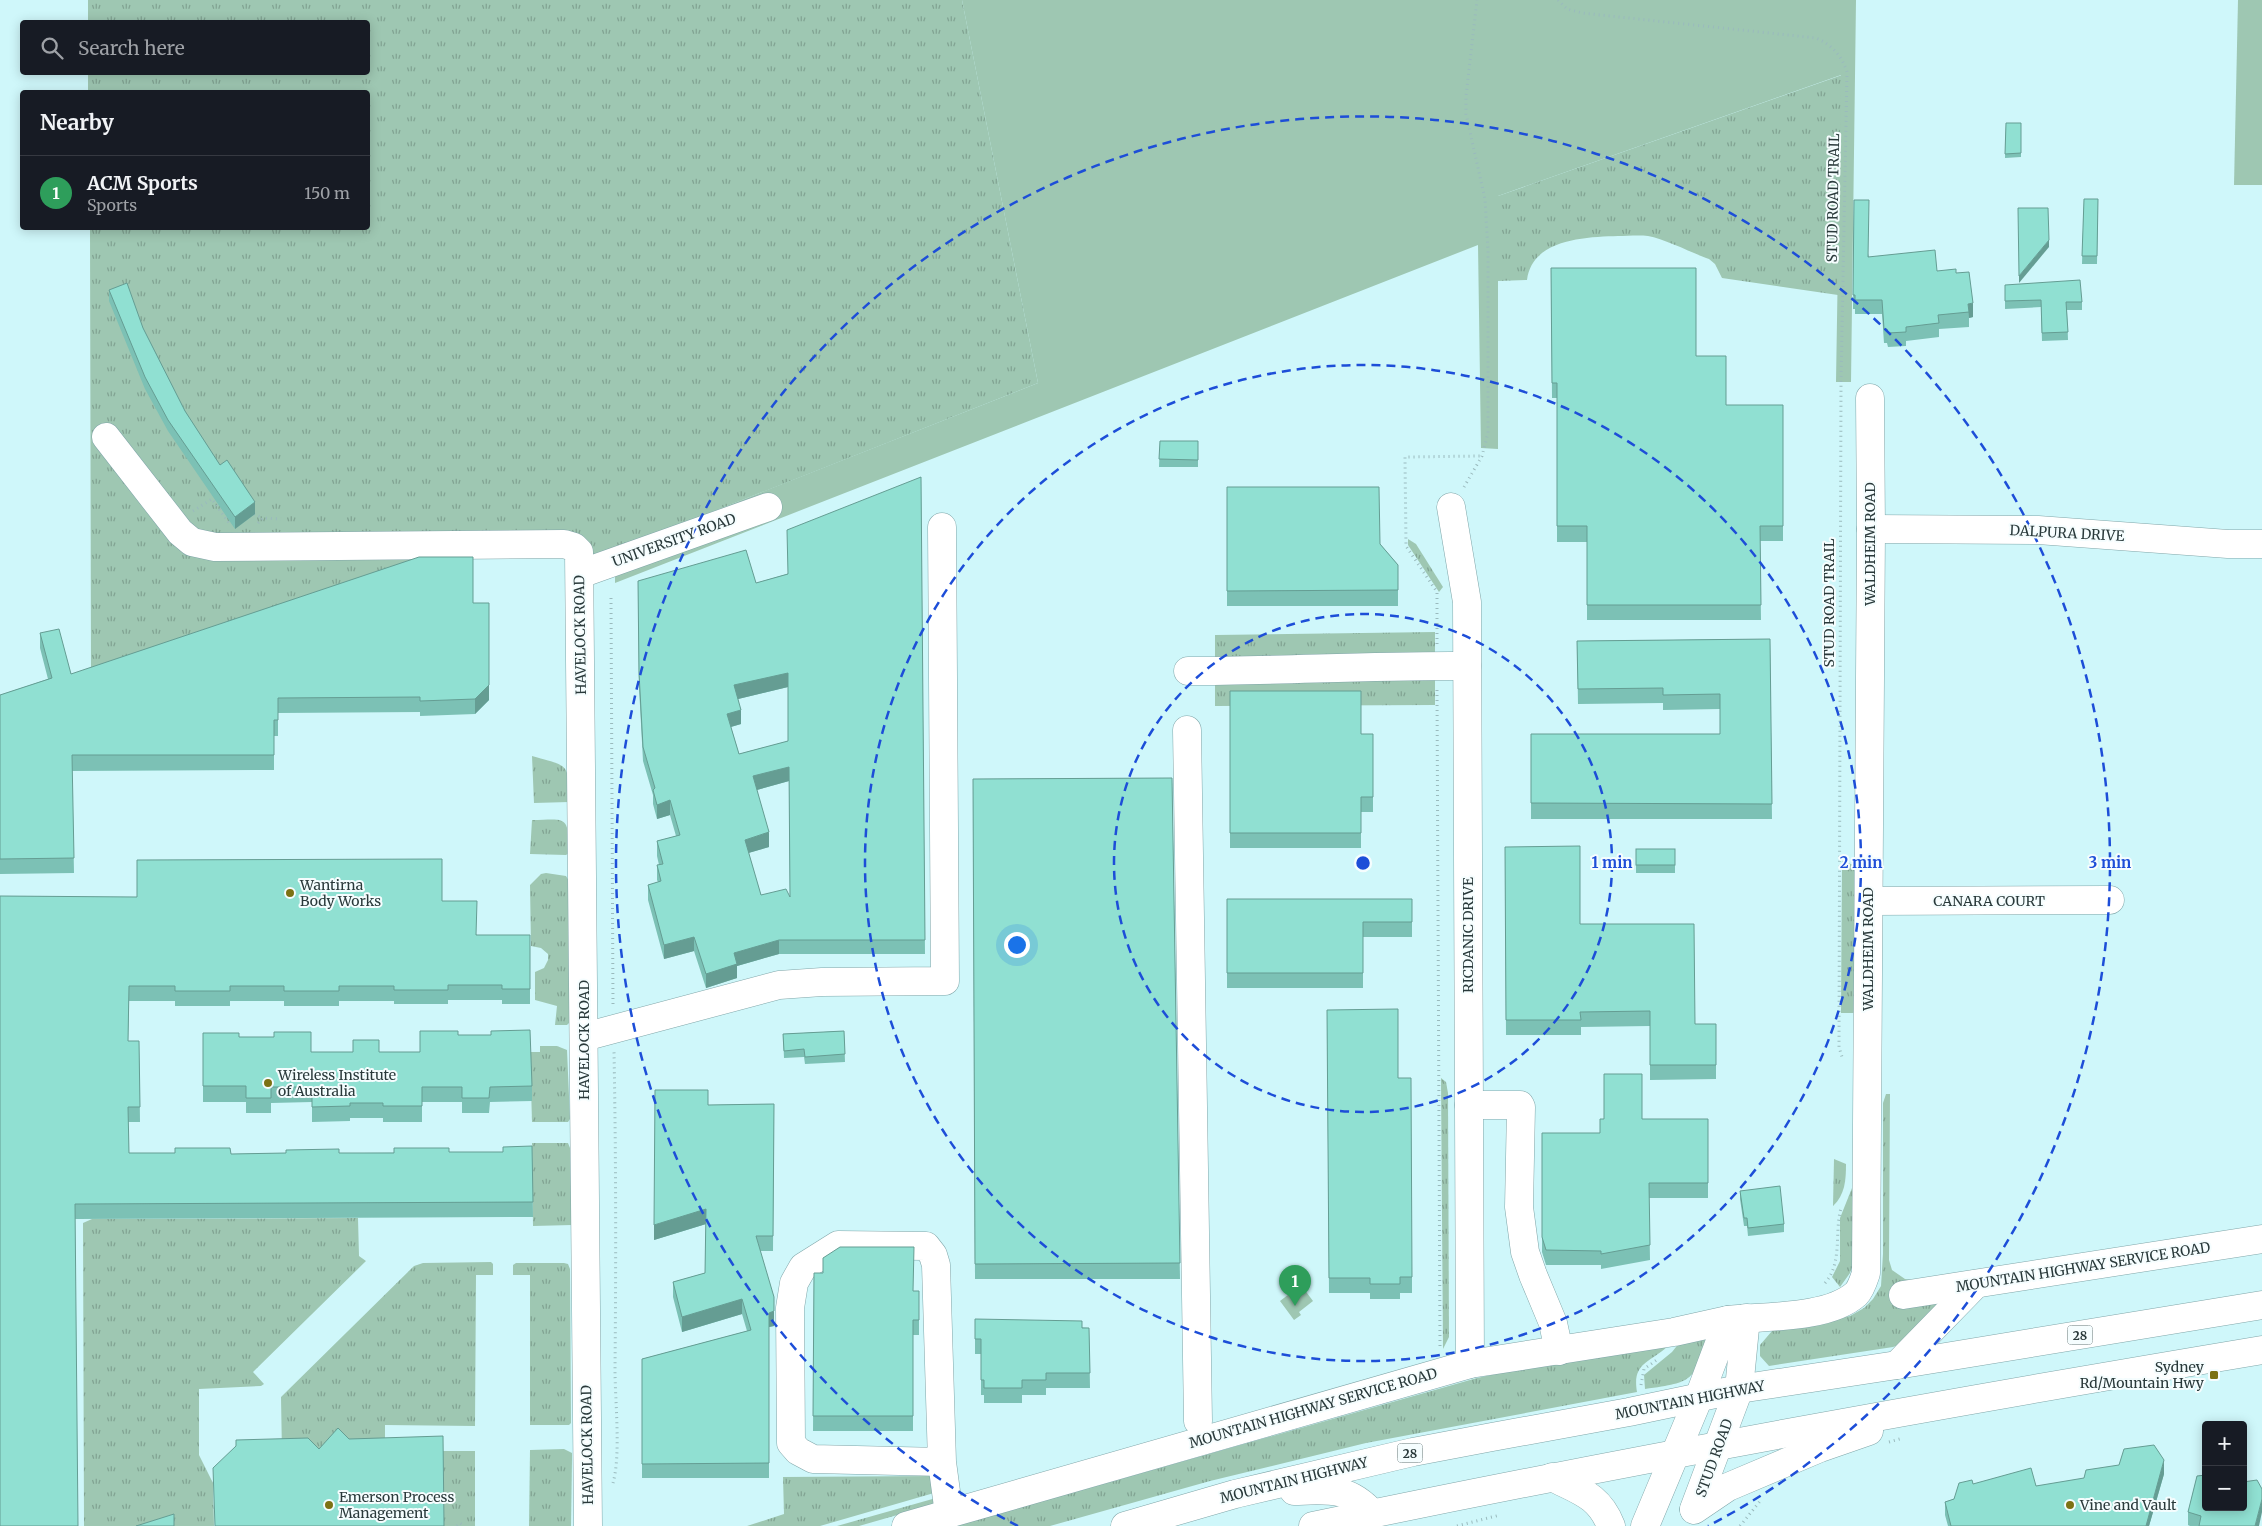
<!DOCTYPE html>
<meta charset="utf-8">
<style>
:root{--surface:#171b24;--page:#242831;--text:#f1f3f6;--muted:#9ea1a6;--line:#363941;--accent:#0b8043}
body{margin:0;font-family:Merriweather,serif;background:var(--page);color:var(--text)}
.controls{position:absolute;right:15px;bottom:15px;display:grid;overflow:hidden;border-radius:5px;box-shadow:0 2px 12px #0003}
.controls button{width:45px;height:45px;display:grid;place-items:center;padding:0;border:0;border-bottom:1px solid var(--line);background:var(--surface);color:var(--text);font:25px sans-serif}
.you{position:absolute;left:1016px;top:944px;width:18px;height:18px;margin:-12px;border:4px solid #fff;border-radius:50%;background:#1a73e8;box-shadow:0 0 0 8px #1a73e833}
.badge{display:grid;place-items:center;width:32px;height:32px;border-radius:50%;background:var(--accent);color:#fff;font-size:16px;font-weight:700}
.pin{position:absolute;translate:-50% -41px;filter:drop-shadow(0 1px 2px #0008)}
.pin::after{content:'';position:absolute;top:26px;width:18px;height:15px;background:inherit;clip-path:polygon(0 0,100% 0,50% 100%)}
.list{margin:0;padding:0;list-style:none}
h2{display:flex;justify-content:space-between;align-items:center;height:65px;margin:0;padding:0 20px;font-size:21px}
h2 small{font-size:16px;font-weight:400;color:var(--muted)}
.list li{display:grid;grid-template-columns:32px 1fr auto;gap:15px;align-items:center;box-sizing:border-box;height:75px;padding:0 20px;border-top:1px solid var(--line)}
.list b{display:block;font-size:19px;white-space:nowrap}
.list p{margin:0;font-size:16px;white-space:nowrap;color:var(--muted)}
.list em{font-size:16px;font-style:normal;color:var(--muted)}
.icon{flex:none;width:28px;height:28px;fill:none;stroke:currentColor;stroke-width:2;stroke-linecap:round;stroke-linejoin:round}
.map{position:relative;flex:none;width:2262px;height:1526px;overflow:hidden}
.search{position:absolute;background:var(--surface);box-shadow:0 2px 12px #0003;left:20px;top:20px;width:350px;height:55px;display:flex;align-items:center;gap:12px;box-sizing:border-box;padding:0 18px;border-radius:5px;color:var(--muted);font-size:19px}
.panel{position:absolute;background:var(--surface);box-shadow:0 2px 12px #0003;left:20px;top:90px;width:350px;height:140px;border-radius:5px}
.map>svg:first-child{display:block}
</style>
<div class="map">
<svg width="2262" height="1526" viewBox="0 0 2262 1526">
<defs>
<pattern id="grass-tufts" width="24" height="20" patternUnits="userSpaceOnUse" patternTransform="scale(1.25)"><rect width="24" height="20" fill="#9ec7b2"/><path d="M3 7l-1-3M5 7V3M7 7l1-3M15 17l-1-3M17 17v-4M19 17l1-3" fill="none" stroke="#81a392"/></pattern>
</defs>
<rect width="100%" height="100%" fill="#cff7fa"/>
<g fill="url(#grass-tufts)">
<polygon points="88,0 962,0 1038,383 603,555 476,552 91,675 90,228 368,228 368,92 88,92 88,73 368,72 368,22 88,22"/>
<path d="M1842,75l-4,220 -116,-17 -7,-14 -6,-5c-17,-6 -44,-20 -61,-23 -9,-1 -21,0 -30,0 -33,1 -86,3 -91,44l-29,1v-85z"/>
<polygon points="1408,539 1416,544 1443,587 1439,592 1408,545"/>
<polygon points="1435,632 1435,705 1215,706 1215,635"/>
<path d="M532,756c39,11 36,7 37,46l-35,1z"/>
<path d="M532,820c36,-1 36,-5 37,33l-3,2 -36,-1z"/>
<polygon points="1842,861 1854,865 1854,1013 1841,1013"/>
<polygon points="546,873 566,876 569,881 569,1023 567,1025 555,1025 557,1006 535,1000 535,972 544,968 548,960 548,954 541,948 531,946 530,885 541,874"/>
<polygon points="540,1046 557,1046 567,1050 570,1119 568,1122 532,1122 530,1052 540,1052"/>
<polygon points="1441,1078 1446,1082 1448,1093 1449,1337 1443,1349"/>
<polygon points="1886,1094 1890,1094 1889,1260 1892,1270 1905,1279 1912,1280 1953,1273 1944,1300 1904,1343 1893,1347 1769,1366 1760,1356 1760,1345 1772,1331 1787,1326 1850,1316 1864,1308 1873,1299 1881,1286 1883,1254 1883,1103"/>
<polygon points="532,1143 568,1143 570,1148 572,1225 533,1226"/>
<path d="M1834,1159l12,5c0,16 -1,31 -13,42z"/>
<polygon points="1852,1188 1854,1262 1850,1273 1840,1287 1832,1277 1840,1261 1840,1218"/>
<polygon points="358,1218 359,1256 366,1261 253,1372 264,1384 261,1386 199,1389 199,1455 213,1483 214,1526 84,1526 83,1223 92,1219"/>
<polygon points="491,1262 493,1264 493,1275 476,1275 475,1426 385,1425 385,1452 319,1464 282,1454 281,1397 414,1266 423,1263"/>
<polygon points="516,1263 564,1263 568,1264 570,1269 571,1423 569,1425 530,1425 530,1275 513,1275 513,1265"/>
<path d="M1713,1337c-23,44 -17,45 -68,52l-1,-14 28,-23 8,-10z"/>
<path d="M1667,1347c-18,16 -35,16 -30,45l-271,51 -156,38 -160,45h-95l522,-148 51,-11z"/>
<polygon points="564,1449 572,1453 572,1458 571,1526 529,1526 530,1450"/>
<polygon points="443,1451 475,1451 475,1526 444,1526"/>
<polygon points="933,1476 934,1493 820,1526 747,1526 784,1514 783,1477"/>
<polygon points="936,1498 932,1505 859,1526 837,1526"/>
</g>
<g fill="#9ec7b2">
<polygon points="962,0 1856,0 1851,382 1836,382 1841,75 1498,196 1498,449 1481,448 1478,245 615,583 615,550 1038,383"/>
<polygon points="2238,0 2262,0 2262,185 2234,185"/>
<polygon points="1301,1285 1313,1301 1299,1312 1301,1315 1294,1320 1280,1301"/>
</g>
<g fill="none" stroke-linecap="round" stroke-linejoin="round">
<g stroke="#80a6a9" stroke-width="29">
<g id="minor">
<polyline points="106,437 180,532 192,542 215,547 564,544 574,547 579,552 588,1526"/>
<polyline points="1451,507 1467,602 1470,1364"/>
<polyline points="1871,529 2038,530 2228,544 2262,544"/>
<polyline points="580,574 768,507"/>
<path d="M1188,671c93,0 186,-6 279,-5"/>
<polyline points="1187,730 1198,1421"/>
<polyline points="1869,901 2110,900"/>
<polyline points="584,1037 779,985 822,982 945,981 942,527"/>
<polyline points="1469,1105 1520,1105 1521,1107 1519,1207 1525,1252 1533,1275 1553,1323 1559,1351"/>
<polyline points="1903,1295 2262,1239"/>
<polyline points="1897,1365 1976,1284"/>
<polyline points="1739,1389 1746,1318"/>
<path d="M1699,1397l29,-77c36,-4 100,-1 128,-26 5,-5 8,-15 10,-21l5,-744 -1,-131"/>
<polyline points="942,1462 813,1459 798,1451 791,1443 790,1308 794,1283 803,1267 838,1245 926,1246 933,1255 936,1265 942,1462 949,1514"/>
<polyline points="906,1526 1470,1364 1674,1332 1728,1320"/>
</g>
</g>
<g stroke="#80a6a9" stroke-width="29">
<g id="major">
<path d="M1552,1477c27,14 47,18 59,49"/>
<path d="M1294,1491c34,-1 54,-5 79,23"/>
<polyline points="1694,1509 1739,1389"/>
<polyline points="1694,1510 1728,1487 1820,1448 1869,1431"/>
<polyline points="1125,1526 1235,1494 1413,1452 1492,1437 1629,1412 1739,1389 1897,1365 2262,1305"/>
<path d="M1313,1526c315,-66 632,-123 949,-176"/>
<polyline points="1645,1526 1699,1397"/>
</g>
</g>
<g stroke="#9ababd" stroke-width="3" stroke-dasharray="1 4" stroke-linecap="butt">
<path d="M1558,0l9,9 15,4 234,25c16,7 26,18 31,34l-6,310 -2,665 3,10"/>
<polyline points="1464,487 1482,456 1488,433 1488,250 1485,199 1466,114 1466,96 1477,0"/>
<polyline points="193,511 212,499 229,523"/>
<polyline points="254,514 263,518"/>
<polyline points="258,523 263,518 281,519"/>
<polyline points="611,598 613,1006"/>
<polyline points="1437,644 1437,592 1406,546 1405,457 1482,456"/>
<polyline points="1437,690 1440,1349"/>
<path d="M1825,1283c18,-21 9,-49 16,-75"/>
<polyline points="1641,1385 1644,1369 1658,1359"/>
<polyline points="1889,1442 1903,1438"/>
<path d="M613,1483c8,-28 2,-82 2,-113 1,-106 1,-212 -1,-318"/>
<polyline points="457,1526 460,1523 464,1526"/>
<polyline points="1457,1526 1500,1515"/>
<polyline points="1740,1526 1761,1500"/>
</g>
<use href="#minor" stroke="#fff" stroke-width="28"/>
<use href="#major" stroke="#fff" stroke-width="28"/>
</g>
<g fill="#7cc1b5" fill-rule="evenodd">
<polygon points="2006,123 2021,123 2021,157 2005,158"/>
<polygon points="2084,199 2098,199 2097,264 2082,264"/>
<polygon points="1854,200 1869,257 1937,271 1956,273 1973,317 1969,318 1969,327 1939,329 1939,337 1906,341 1906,346 1888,347 1887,343 1884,343 1882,314 1855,314 1855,309 1853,309"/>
<polygon points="1551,268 1696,356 1726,405 1783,405 1783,541 1760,541 1761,620 1587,620 1587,542 1557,542 1557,398 1552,398"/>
<polygon points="2005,285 2082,302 2082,310 2067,310 2068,340 2042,341 2041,307 2005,309"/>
<polygon points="109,290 143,328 185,411 220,465 255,514 235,529 168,431 145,389 109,301"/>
<polygon points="1160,441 1198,441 1198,467 1159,467"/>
<path d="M921,477l4,477h-146l-42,12v12l-31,10 -12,-37 -30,8 -16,-59v-15l10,-3 -1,-2v-15h2l-2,-9v-15l19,-5 -6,-21 -13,4 -4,-15v-9l-10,-34 -4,-74 -1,-106 118,2 31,-9zM788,687v54l-49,13 -8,-27 10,-3 -3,-25zM789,781l1,116 -29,-2 -13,-42 21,-6 -12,-57z"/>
<polygon points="1227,487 1380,544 1398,565 1398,606 1227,606"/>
<polygon points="473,603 489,700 475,714 420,716 420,712 278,713 278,736 274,736 274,770 72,771 74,873 0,874 0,695 48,679 40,648 40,633 71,674"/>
<polygon points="1770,639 1772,819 1531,819 1531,734 1720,734 1720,709 1663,710 1663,703 1578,704 1577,641"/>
<polygon points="1230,691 1361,734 1373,797 1373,812 1361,812 1361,848 1230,848"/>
<polygon points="1172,778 1180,1279 975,1279 973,779"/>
<polygon points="1505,847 1580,924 1695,1024 1716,1024 1716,1079 1650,1080 1650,1026 1581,1027 1581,1035 1506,1035"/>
<rect x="1636" y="849" width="39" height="24"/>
<polygon points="0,896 442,901 477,935 530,935 530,1004 502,1004 502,1000 448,1000 448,1004 394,1004 394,1001 339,1001 339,1006 284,1006 284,1001 230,1001 230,1006 175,1006 175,1001 129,1001 128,1041 139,1041 140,1122 128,1122 129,1153 231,1154 503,1152 532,1146 533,1217 75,1219"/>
<polygon points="1227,899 1412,899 1412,937 1363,937 1363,988 1227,988"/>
<polygon points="1327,1010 1398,1078 1412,1277 1412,1293 1400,1293 1400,1299 1370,1299 1370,1293 1329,1293"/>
<polygon points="844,1031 845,1062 805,1064 804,1057 784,1058 783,1034"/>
<polygon points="203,1033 311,1052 420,1052 458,1035 532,1086 532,1101 490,1102 489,1113 462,1113 462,1102 422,1102 422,1122 383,1122 383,1118 350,1118 350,1121 312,1122 312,1102 271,1103 271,1113 246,1113 246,1102 203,1102"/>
<polygon points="774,1104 773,1251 760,1251 774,1326 769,1327 769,1478 642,1478 642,1359 747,1331 742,1314 682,1332 673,1297 673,1282 705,1273 706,1224 654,1240 708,1105"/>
<polygon points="1642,1119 1708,1119 1708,1198 1649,1198 1650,1260 1601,1269 1601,1265 1546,1265 1542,1252 1542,1133 1600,1133"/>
<polygon points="1740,1191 1784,1224 1784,1232 1748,1236 1747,1226 1744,1226 1740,1199"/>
<polygon points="814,1273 823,1273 913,1291 919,1291 919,1335 913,1335 913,1431 813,1431"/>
<polygon points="975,1319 1089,1328 1090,1388 1046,1388 1046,1395 1022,1395 1022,1403 984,1403 984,1395 981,1395 981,1354 975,1354"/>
<polygon points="2164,1474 2149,1526 1948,1526 1945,1515 1945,1502 1954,1499 1973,1484 2036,1486"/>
<polygon points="2188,1512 2259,1526 2190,1526 2188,1525"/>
</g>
<g fill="#659d93">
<polygon points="2049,240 2049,247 2019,283 2019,276"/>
<polygon points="1973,303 1973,317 1969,318 1968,304"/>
<polygon points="255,502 255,514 235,529 235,517"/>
<polygon points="788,673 788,687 734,700 734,685"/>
<polygon points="489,685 489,700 475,714 475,699"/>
<polygon points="741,710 741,724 727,728 727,714"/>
<polygon points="789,767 789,781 753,791 753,776"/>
<polygon points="670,800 670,815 657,819 657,805"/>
<polygon points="769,832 769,847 745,854 745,840"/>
<polygon points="694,937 694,951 664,959 664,945"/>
<polygon points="779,940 779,954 737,966 737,978 706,988 706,974 734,953"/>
<polygon points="706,1209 706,1224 654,1240 654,1225"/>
<polygon points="742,1299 742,1314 682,1332 682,1317"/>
<polygon points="774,1311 774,1326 769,1327 769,1313"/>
<polygon points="2164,1460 2164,1474 2149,1526 2146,1526"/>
<polygon points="2262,1499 2262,1512 2259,1526 2255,1526"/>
</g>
<g fill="#90e0d2" stroke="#659d93" fill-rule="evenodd">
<polygon points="2006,123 2021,123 2021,153 2005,154"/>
<polygon points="2084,199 2098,199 2097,256 2082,256"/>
<polygon points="1854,200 1869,200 1868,257 1935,250 1937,271 1956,269 1956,273 1969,272 1973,303 1968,304 1969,312 1938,315 1939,323 1906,327 1906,332 1888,333 1887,329 1884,329 1882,300 1855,300 1855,295 1853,295"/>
<polygon points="2018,208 2048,208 2049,240 2019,276"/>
<polygon points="1551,268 1696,268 1696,356 1726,356 1726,405 1783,405 1783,526 1760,526 1761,605 1587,605 1587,526 1557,526 1557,383 1552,383"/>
<polygon points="2080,280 2082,302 2066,302 2068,332 2042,333 2041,300 2005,301 2005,285"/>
<polygon points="127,283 143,328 185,411 220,465 227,460 255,502 235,517 168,420 145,377 109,290"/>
<polygon points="1160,441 1198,441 1198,460 1159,459"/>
<path d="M921,477l4,463h-146l-45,13 3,11 -31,10 -12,-37 -30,8 -16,-60 13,-4 -4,-16 6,-1 -6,-23 23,-6 -10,-35 -13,5 -4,-15 2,-2 -12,-41 -4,-74 -1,-92 108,-31 10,33 32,-9 -1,-44zM788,673v68l-49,13 -12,-40 14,-4 -7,-25zM789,767l1,130 -4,-8 -25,6 -16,-55 24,-8 -16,-56z"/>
<polygon points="1227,487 1379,487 1380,544 1398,565 1398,590 1227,591"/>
<polygon points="419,557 473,557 473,603 489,603 489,685 475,699 420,701 420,697 278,698 278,720 274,720 274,755 72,755 74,858 0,859 0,695 52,678 40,633 59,629 71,674"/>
<polygon points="1770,639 1772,804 1531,803 1531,734 1720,734 1720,694 1663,695 1663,688 1578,689 1577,641"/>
<polygon points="1230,691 1361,691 1361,734 1373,734 1373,797 1361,797 1361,833 1230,833"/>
<polygon points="1172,778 1180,1263 975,1264 973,779"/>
<polygon points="1580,846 1580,924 1694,924 1695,1024 1716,1024 1716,1065 1650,1065 1650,1011 1580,1012 1581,1020 1506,1020 1505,847"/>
<rect x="1636" y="849" width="39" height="16"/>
<polygon points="442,859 442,901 477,901 476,935 530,935 530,989 502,989 502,985 448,985 448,990 394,990 394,986 339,986 339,991 284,991 284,986 230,986 230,991 175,991 175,986 129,986 128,1041 139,1041 140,1107 128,1107 129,1153 175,1153 175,1148 230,1148 231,1154 286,1153 286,1150 339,1149 339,1153 394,1153 394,1148 449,1148 449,1152 503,1152 503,1147 532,1146 533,1202 75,1204 78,1526 0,1526 0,896 137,897 137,860"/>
<polygon points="1227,899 1412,899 1412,922 1363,922 1363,973 1227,973"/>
<polygon points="1398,1009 1398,1078 1411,1078 1412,1277 1400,1277 1400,1284 1370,1284 1370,1278 1329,1278 1327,1010"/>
<polygon points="530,1030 532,1086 490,1087 489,1098 462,1098 462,1087 422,1087 422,1106 383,1106 383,1103 350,1103 350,1106 312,1107 312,1087 271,1087 271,1098 246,1098 246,1086 203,1086 203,1033 239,1033 239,1037 274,1037 274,1032 311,1032 311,1052 353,1052 353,1040 379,1040 379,1052 420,1052 420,1031 458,1031 458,1035 491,1035 491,1031"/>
<polygon points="844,1031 845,1054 805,1057 804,1049 784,1051 783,1034"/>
<polygon points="1604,1074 1642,1074 1642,1119 1708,1119 1708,1183 1649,1183 1650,1245 1601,1254 1601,1251 1546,1250 1542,1237 1542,1133 1600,1133 1600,1119 1604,1119"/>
<polygon points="655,1090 708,1090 708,1105 774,1104 773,1236 756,1236 774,1297 774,1311 769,1313 769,1463 642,1464 642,1359 751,1330 742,1299 682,1317 673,1282 705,1273 706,1209 654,1225"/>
<polygon points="1780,1186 1784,1224 1748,1228 1747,1218 1744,1218 1740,1191"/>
<polygon points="840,1247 914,1247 913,1291 919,1291 919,1320 913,1320 913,1416 813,1416 814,1273 823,1273 823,1258"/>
<polygon points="975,1319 1082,1321 1082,1328 1089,1328 1090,1373 1046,1373 1046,1380 1022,1380 1022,1388 984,1388 984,1380 981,1380 981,1339 975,1339"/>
<polygon points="338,1428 349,1439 443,1436 444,1526 215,1526 213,1468 236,1446 236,1440 308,1438 319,1449"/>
<polygon points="2154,1445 2164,1460 2146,1526 1951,1526 1945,1502 1954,1499 1959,1483 1972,1480 1973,1484 2031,1468 2036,1486 2084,1478 2086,1470 2119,1465 2124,1449"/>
<polygon points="2206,1475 2206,1507 2243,1507 2243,1482 2257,1480 2262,1489 2262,1499 2255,1526 2199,1526 2201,1516 2188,1512 2197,1476"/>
<polygon points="174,1514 174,1526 136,1526"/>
</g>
<g fill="none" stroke="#1d4ed8" stroke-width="2.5" stroke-dasharray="9 6">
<circle cx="1363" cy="863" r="249"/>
<circle cx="1363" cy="863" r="498"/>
<path d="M1018 1526A747 747 0 1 1 1708 1526"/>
</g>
<g fill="#7c7214" stroke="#f5fdfe" stroke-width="2">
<circle cx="290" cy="893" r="5"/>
<circle cx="268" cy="1083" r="5"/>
<rect x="2209" y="1370" width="10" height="10" rx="2.5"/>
<circle cx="329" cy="1505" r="5"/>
<circle cx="2070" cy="1505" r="5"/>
</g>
<g text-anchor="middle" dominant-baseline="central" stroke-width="4" stroke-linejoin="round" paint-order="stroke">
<g fill="#f5fdfe" stroke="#667475" stroke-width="1">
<rect x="2067.5" y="1325.5" width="25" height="19" rx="4"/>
<rect x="1397.5" y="1443.5" width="25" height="19" rx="4"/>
</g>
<g font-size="12" font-weight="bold" fill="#29393a">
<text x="2080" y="1335">28</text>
<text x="1410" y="1453">28</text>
</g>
<g font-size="14" fill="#29393a" stroke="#f5fdfe">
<text transform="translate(1833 198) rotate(-89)">STUD ROAD TRAIL</text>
<text transform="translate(2067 533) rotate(3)">DALPURA DRIVE</text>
<text transform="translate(674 540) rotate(-20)">UNIVERSITY ROAD</text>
<text transform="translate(1870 544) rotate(-90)">WALDHEIM ROAD</text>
<text transform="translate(1829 603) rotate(-90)">STUD ROAD TRAIL</text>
<text transform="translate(580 635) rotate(-91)">HAVELOCK ROAD</text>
<text x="1989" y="901">CANARA COURT</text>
<text transform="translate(1468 935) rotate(-90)">RICDANIC DRIVE</text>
<text transform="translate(1868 949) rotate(-90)">WALDHEIM ROAD</text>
<text transform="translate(584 1040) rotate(-90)">HAVELOCK ROAD</text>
<text transform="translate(2083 1267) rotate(-9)">MOUNTAIN HIGHWAY SERVICE ROAD</text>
<text transform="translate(1690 1400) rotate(-11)">MOUNTAIN HIGHWAY</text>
<text transform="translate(1313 1408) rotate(-16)">MOUNTAIN HIGHWAY SERVICE ROAD</text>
<text transform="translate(587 1445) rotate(-91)">HAVELOCK ROAD</text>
<text transform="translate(1714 1458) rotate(-70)">STUD ROAD</text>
<text transform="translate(1294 1480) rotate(-14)">MOUNTAIN HIGHWAY</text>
</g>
<g font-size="14" fill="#29393a" stroke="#f5fdfe" text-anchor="start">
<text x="300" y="885">Wantirna<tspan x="300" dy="16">Body Works</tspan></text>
<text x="278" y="1075">Wireless Institute<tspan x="278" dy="16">of Australia</tspan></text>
<text x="2204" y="1367" text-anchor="end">Sydney<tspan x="2204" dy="16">Rd/Mountain Hwy</tspan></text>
<text x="339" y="1497">Emerson Process<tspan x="339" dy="16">Management</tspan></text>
<text x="2080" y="1505">Vine and Vault</text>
</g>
</g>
<circle cx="1363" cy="863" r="8" fill="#1d4ed8" stroke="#f5fdfe" stroke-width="2.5"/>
<g font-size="15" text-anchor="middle" font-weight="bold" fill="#1d4ed8" stroke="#f5fdfe" stroke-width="4" stroke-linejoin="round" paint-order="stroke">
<text x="1612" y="868">1 min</text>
<text x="1861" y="868">2 min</text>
<text x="2110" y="868">3 min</text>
</g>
</svg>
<div class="controls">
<button>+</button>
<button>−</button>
</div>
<div class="you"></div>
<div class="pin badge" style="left:1295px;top:1306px;background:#2e9e5b">1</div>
<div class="search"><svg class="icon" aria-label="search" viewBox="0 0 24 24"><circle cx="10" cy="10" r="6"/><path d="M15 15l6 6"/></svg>Search here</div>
<section class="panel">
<h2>Nearby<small></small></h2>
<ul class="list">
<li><span class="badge" style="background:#2e9e5b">1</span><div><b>ACM Sports</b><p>Sports</p></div><em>150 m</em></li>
</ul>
</section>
</div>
